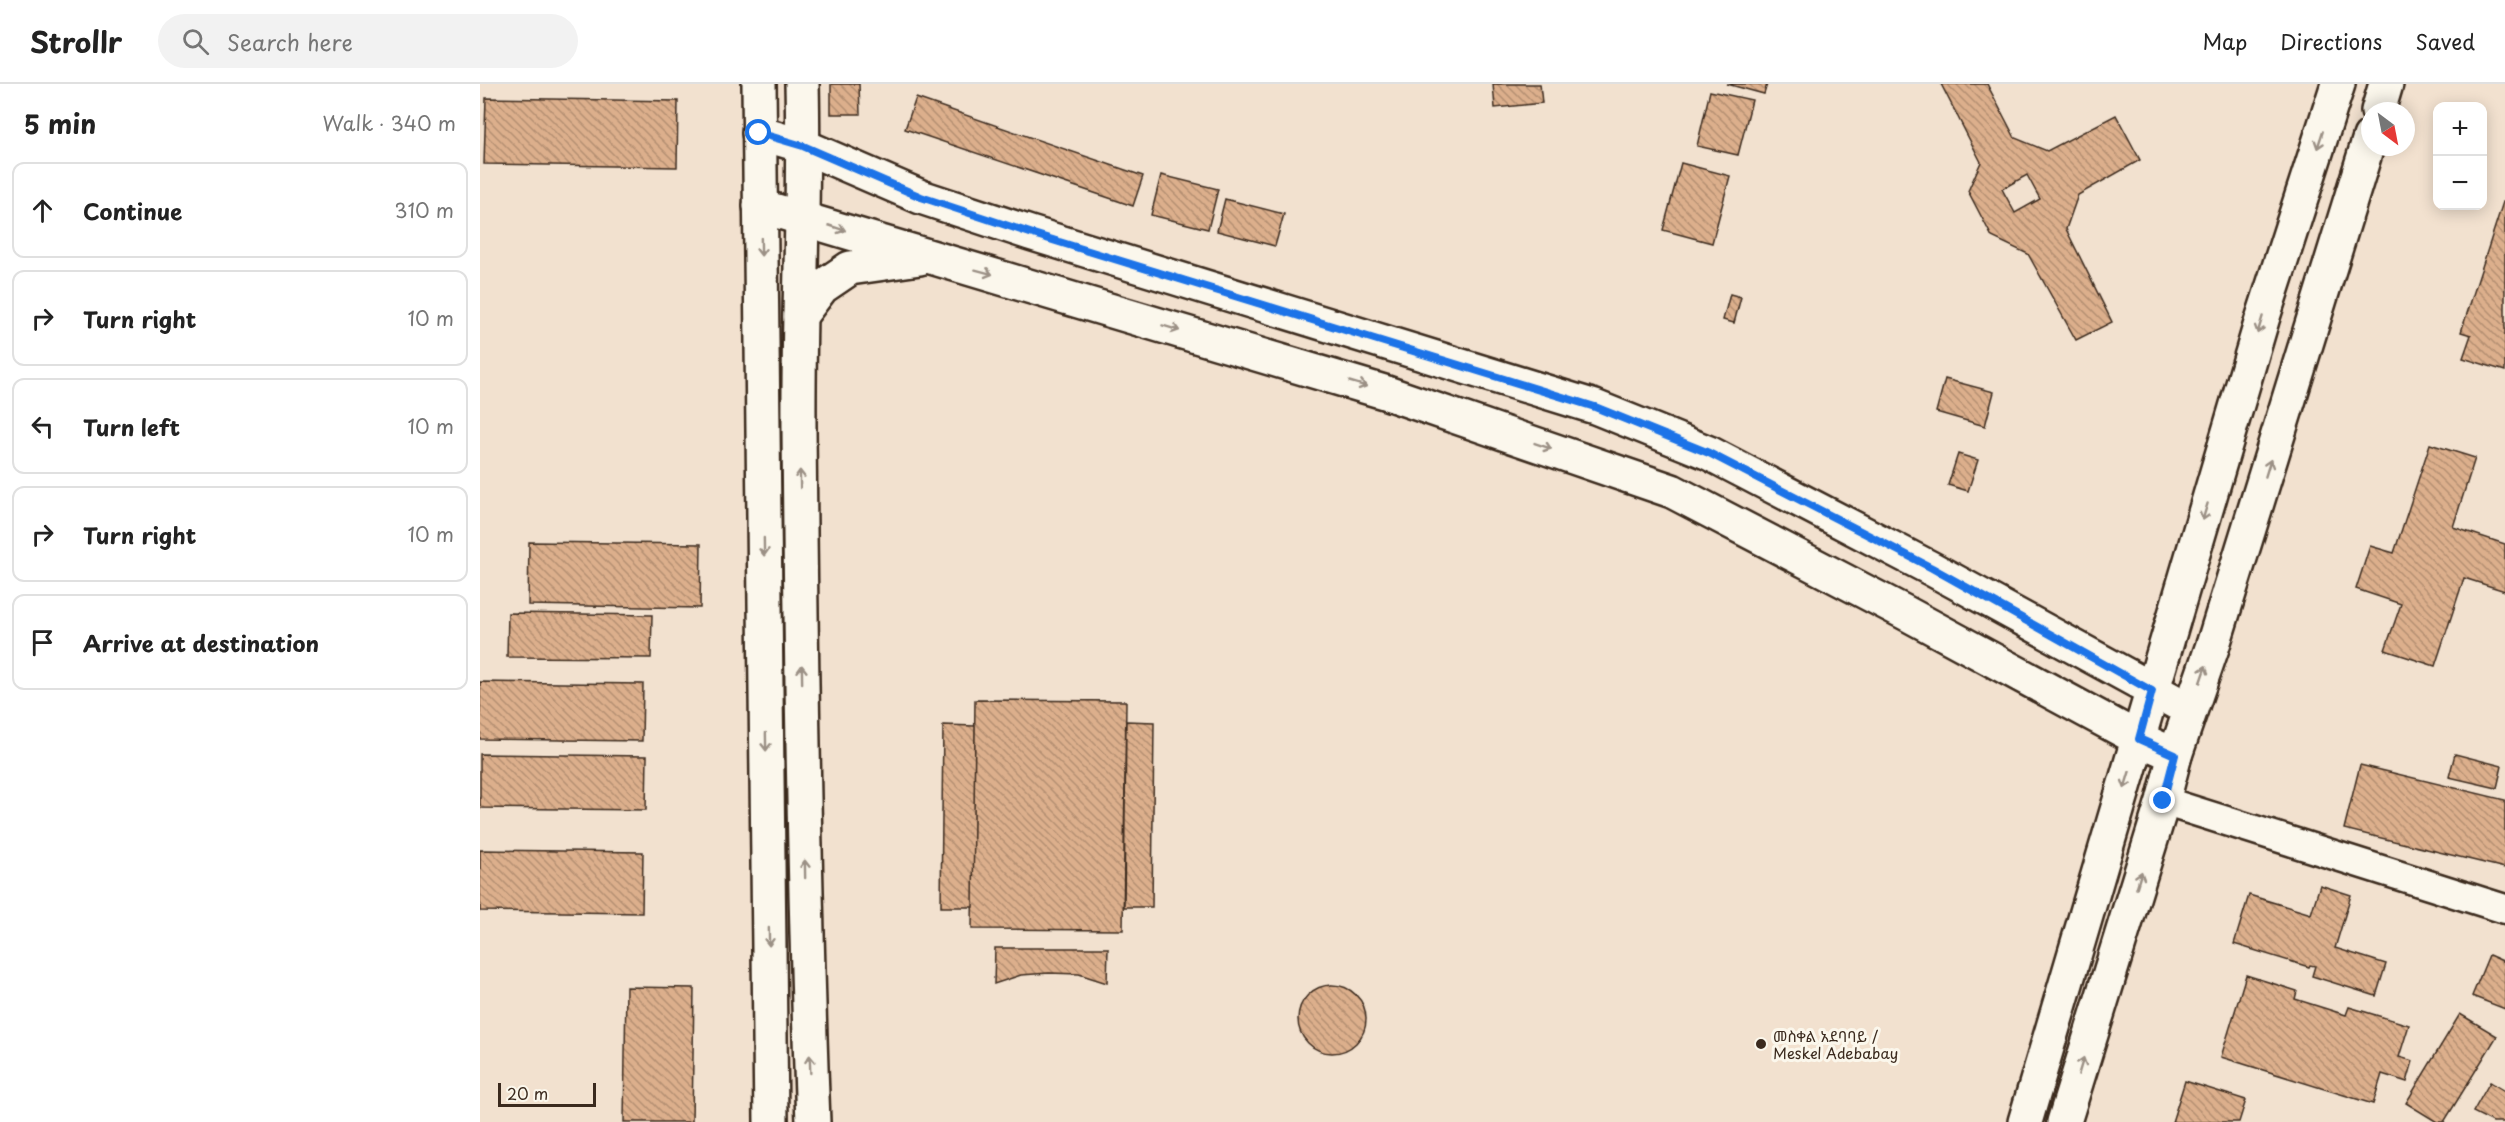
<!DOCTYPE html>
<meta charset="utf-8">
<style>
:root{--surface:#fff;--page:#f2f2f2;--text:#222;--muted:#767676;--line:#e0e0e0}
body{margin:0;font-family:"Playpen Sans","Noto Sans Ethiopic",sans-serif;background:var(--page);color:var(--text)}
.controls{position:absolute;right:18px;top:18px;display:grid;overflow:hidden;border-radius:12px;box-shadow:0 3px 15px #0003}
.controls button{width:54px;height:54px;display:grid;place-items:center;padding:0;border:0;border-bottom:2px solid var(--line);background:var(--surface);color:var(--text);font:30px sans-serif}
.compass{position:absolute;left:1881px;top:18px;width:54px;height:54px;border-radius:50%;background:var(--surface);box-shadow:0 3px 15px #0003;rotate:148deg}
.scale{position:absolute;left:18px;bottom:15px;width:98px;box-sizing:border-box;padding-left:6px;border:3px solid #3b2a1e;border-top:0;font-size:16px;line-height:21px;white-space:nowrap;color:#3b2a1e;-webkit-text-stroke:4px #fbf7ec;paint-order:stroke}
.stop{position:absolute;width:18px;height:18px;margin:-14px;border:4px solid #1a73e8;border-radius:50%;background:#fff}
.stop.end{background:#1a73e8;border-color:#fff;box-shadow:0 2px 6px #0008}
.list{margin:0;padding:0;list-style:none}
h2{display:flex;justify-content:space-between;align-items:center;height:78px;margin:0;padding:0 24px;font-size:26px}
h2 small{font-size:20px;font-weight:400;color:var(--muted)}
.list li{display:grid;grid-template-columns:39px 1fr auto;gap:18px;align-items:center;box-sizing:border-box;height:96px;margin:0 12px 12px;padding:0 12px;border:2px solid var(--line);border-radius:12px}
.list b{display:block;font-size:22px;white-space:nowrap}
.list em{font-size:20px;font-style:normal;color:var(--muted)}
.icon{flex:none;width:33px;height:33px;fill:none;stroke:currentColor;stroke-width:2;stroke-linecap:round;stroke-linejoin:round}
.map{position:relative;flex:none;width:2025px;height:1038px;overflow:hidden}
header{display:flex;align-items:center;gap:36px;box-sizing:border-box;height:84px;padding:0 30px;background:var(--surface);border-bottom:2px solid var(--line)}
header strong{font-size:28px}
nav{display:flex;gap:33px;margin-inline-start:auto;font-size:21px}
.search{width:420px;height:54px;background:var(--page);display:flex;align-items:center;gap:15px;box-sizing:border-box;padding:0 21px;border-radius:33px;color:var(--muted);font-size:22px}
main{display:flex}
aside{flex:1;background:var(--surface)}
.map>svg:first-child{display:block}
</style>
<header>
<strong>Strollr</strong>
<div class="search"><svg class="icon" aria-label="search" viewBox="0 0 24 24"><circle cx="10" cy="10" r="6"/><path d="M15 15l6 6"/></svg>Search here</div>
<nav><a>Map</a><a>Directions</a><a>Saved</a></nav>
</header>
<main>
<aside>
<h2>5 min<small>Walk · 340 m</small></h2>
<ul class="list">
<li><svg class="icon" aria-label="ahead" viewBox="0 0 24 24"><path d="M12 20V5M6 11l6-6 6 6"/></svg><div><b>Continue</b></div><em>310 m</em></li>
<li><svg class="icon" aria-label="right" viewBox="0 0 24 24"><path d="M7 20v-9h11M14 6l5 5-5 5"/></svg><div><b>Turn right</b></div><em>10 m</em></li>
<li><svg class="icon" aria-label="left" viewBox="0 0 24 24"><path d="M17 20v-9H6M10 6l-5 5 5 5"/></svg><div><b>Turn left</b></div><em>10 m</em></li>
<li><svg class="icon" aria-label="right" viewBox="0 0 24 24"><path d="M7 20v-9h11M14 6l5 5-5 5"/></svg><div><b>Turn right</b></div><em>10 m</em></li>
<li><svg class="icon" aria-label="arrive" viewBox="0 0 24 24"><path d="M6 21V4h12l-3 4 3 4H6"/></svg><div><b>Arrive at destination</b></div></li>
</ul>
</aside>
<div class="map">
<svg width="2025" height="1038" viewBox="0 0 2025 1038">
<defs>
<pattern id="building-back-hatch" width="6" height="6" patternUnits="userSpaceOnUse" patternTransform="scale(1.5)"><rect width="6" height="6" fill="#dcaf8c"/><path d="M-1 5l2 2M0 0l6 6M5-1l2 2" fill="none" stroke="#b48f72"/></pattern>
</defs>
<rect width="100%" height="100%" fill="#f2e1cf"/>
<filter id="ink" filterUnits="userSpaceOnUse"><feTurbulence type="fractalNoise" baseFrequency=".0167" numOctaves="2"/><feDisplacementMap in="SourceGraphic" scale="12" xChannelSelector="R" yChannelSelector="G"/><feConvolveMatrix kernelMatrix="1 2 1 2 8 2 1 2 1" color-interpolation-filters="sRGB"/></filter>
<g filter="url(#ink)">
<g fill="url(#building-back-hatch)" stroke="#3b2a1e" stroke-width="1.5" fill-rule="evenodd">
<polygon points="351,0 379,0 380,30 351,30"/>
<polygon points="1013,0 1060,0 1062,19 1015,24"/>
<polygon points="1247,0 1287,0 1284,10"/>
<path d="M1461,0h46l28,54 32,13 69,-36 24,45 -62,35 -12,34 46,93 -36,18 -48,-86 -36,-17 -24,-46 13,-29zM1547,91l13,24 -25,14 -13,-24z"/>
<polygon points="1230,7 1272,16 1258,71 1217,62"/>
<polygon points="6,14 198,17 197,83 4,80"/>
<polygon points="436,14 663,92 653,122 425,45"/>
<polygon points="1201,79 1250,92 1232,159 1183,146"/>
<polygon points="681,91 738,105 728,145 671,131"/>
<polygon points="745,115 804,130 795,162 737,147"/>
<polygon points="2023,118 2025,119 2025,287 1983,274 1991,251 1981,248"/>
<polygon points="1250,210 1261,213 1254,239 1243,236"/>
<polygon points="1465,295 1514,308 1505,342 1456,328"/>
<polygon points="1950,360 1995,374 1973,443 2025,460 2025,507 1984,494 1955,582 1905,566 1921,520 1876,505 1890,462 1914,469"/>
<polygon points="1478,370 1498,376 1488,407 1468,401"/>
<polygon points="49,458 221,460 220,524 48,521"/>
<polygon points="28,529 172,531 171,574 27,573"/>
<polygon points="0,598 163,600 162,657 0,655"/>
<polygon points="495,616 646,617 643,846 492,845"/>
<polygon points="646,637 674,638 672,823 644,823"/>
<polygon points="463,641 495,642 493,823 461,823"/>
<polygon points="0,670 167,672 166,726 0,724"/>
<polygon points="1975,670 2022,682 2017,704 1969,693"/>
<polygon points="1880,681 2025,716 2025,784 1864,745"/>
<polygon points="0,766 163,768 162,829 0,827"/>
<polygon points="1840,801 1871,811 1855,864 1906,880 1896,912 1832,892 1835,882 1830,881 1829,883 1754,860 1769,811 1831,830"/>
<polygon points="515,864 628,864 627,899 599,890 569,889 541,891 514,900"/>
<polygon points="2009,871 2025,878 2025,925 1992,912"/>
<polygon points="1766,891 1817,907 1815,915 1866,931 1869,923 1929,941 1919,973 1933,977 1927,998 1902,990 1893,1020 1741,973"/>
<circle cx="852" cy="935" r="34"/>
<polygon points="146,903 214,904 212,1038 144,1038"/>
<polygon points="1980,930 2017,952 1964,1038 1957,1038 1926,1019"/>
<polygon points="1705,997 1766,1016 1759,1038 1692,1038"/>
<polygon points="2010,998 2025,1007 2025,1038 2013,1038 1993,1028"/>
</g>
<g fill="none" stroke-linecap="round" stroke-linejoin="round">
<g stroke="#3b2a1e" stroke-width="33">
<polyline id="street" points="1683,717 2025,825"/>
</g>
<g stroke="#3b2a1e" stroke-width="38">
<g id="secondary">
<polyline points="279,0 291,1038"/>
<path d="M322,0c3,115 -4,230 -3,344 2,232 5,463 14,694"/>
<polyline points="1898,27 1906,0"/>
<polyline points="279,49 323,62 441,113 550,149 1115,323 1229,369 1452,485 1710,626"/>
<polyline points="280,122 904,308 1192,407 1424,528 1659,655 1695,671"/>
<polyline points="320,232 342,203 370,184 440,174"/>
<polyline points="1545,1038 1782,236 1858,0"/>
<polyline points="1584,1038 1683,717 1695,671 1733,561 1890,53"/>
</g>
</g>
<use href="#street" stroke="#fbf7ec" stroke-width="28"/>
<use href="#secondary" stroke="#fbf7ec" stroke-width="33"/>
</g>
<defs><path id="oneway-shaft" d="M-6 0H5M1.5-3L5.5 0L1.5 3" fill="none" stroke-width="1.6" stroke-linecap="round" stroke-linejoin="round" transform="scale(1.5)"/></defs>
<g stroke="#9b9085">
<use href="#oneway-shaft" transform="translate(1840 56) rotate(108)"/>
<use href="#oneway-shaft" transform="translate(357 144) rotate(18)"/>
<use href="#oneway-shaft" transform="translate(281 163) rotate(89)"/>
<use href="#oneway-shaft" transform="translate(504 188) rotate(15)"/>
<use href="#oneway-shaft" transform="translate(1780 241) rotate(107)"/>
<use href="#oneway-shaft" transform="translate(691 244) rotate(17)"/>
<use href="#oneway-shaft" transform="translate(878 300) rotate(16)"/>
<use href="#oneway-shaft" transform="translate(1063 362) rotate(19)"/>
<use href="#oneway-shaft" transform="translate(1788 384) rotate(-73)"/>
<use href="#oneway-shaft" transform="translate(320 395) rotate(-91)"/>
<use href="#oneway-shaft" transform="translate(1725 428) rotate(107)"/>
<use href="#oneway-shaft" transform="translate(284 463) rotate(89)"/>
<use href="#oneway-shaft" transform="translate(322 590) rotate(-91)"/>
<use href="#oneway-shaft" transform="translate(1723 590) rotate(-71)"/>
<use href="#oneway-shaft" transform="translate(286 658) rotate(89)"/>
<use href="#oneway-shaft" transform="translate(1647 696) rotate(107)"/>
<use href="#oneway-shaft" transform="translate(325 785) rotate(-91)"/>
<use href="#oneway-shaft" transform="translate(1659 796) rotate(-73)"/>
<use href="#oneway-shaft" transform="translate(289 853) rotate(89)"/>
<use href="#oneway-shaft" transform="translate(330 980) rotate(-92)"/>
<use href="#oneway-shaft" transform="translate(1601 982) rotate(-73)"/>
</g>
</g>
<g fill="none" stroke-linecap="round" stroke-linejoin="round" filter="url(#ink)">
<polyline stroke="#1a73e8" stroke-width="8" points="279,49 323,62 441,113 550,149 1115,323 1229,369 1452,484 1672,607 1659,655 1695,671 1683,717"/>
</g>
<circle fill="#3b2a1e" stroke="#fbf7ec" stroke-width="2" cx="1281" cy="960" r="6"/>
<g text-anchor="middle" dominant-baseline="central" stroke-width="6" stroke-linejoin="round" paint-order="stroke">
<g font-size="15" fill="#3b2a1e" stroke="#fbf7ec" text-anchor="start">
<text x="1293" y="951">መስቀል አደባባይ /<tspan x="1293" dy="17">Meskel Adebabay</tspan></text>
</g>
</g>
</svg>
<div class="controls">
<button>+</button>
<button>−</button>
</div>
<svg class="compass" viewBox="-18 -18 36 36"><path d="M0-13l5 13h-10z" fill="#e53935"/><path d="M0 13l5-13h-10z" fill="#767676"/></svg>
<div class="scale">20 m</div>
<div class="stop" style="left:279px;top:49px"></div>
<div class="stop end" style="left:1683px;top:717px"></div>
</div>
</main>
